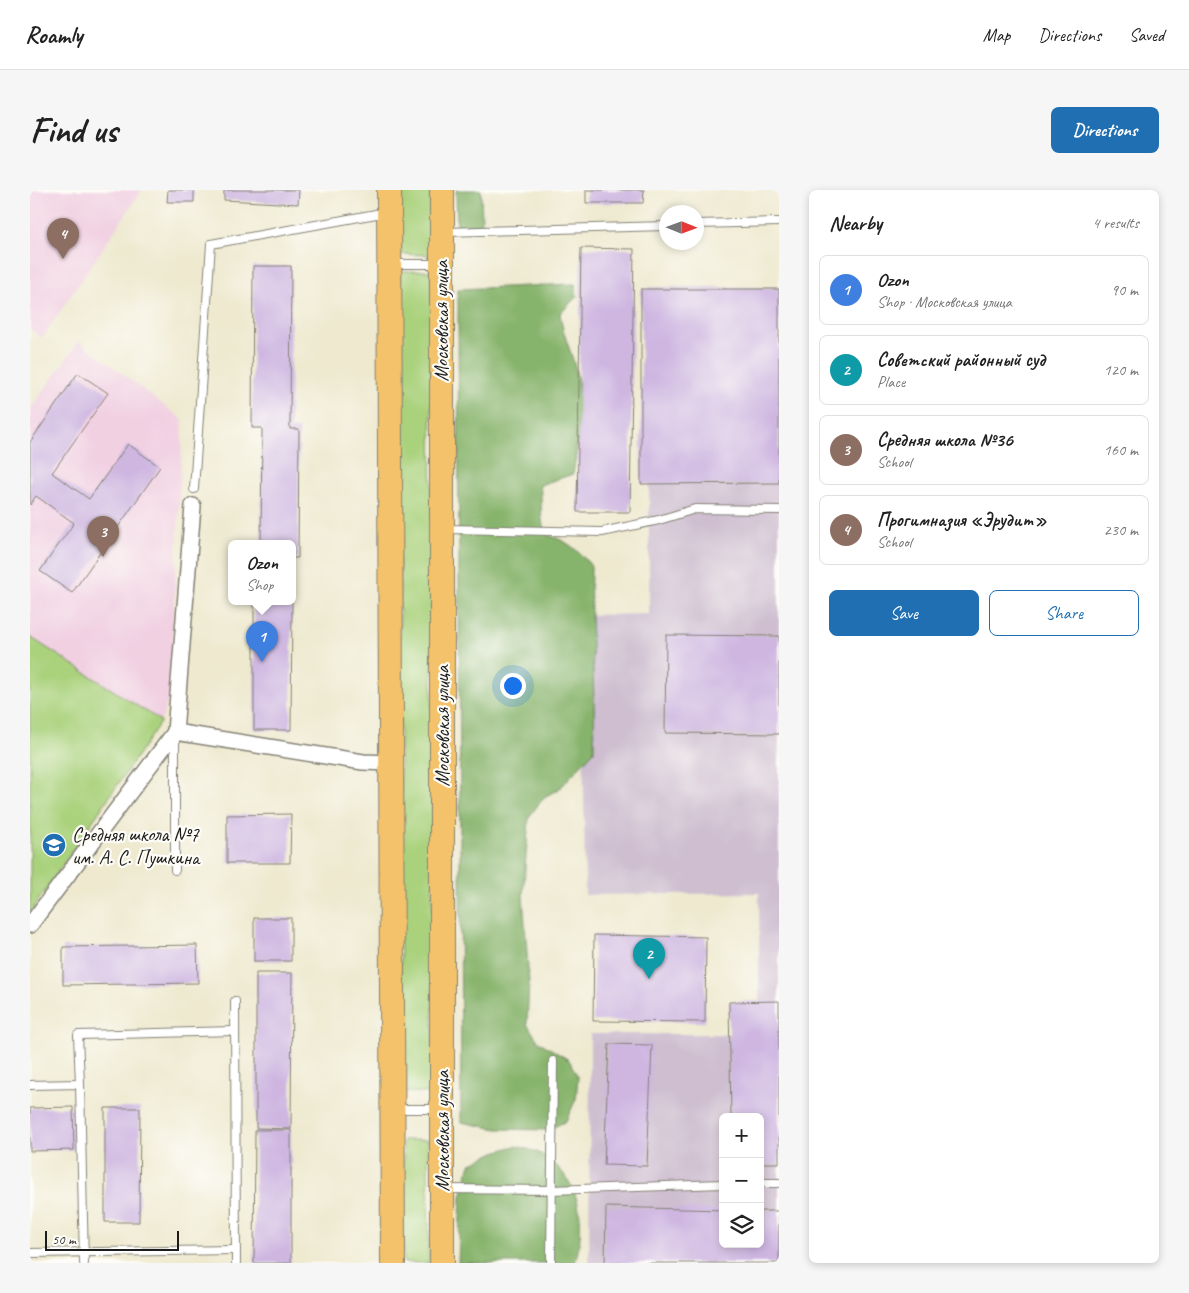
<!DOCTYPE html>
<meta charset="utf-8">
<style>
:root{--surface:#fff;--page:#f6f6f6;--text:#222;--muted:#767676;--line:#e0e0e0;--accent:#1f6fb2}
body{margin:0;font-family:Caveat,sans-serif;background:var(--page);color:var(--text)}
.controls{position:absolute;right:15px;bottom:15px;display:grid;overflow:hidden;border-radius:8px;box-shadow:0 2px 8px #0003}
.controls button{width:45px;height:45px;display:grid;place-items:center;padding:0;border:0;border-bottom:1px solid var(--line);background:var(--surface);color:var(--text);font:25px sans-serif}
.compass{position:absolute;left:629px;top:15px;width:45px;height:45px;border-radius:50%;background:var(--surface);box-shadow:0 2px 8px #0003;rotate:91deg}
.scale{position:absolute;left:15px;bottom:12px;width:134px;box-sizing:border-box;padding-left:5px;border:2px solid #1c1c1c;border-top:0;font-size:14px;line-height:18px;white-space:nowrap;color:#1c1c1c;-webkit-text-stroke:4px #fdfcf7;paint-order:stroke}
.you{position:absolute;left:482px;top:495px;width:18px;height:18px;margin:-12px;border:4px solid #fff;border-radius:50%;background:#1a73e8;box-shadow:0 0 0 8px #1a73e833}
.badge{display:grid;place-items:center;width:32px;height:32px;border-radius:50%;background:var(--accent);color:#fff;font-size:16px;font-weight:700}
.pin{position:absolute;translate:-50% -41px;filter:drop-shadow(0 1px 2px #0008)}
.pin::after{content:'';position:absolute;top:26px;width:18px;height:15px;background:inherit;clip-path:polygon(0 0,100% 0,50% 100%)}
.popup{position:absolute;left:198px;top:350px;width:68px;height:65px;box-sizing:border-box;display:grid;place-content:center;border-radius:8px;background:var(--surface);filter:drop-shadow(0 1px 4px #0005);font-size:16px;white-space:nowrap;color:var(--muted)}
.popup b{font-size:19px;color:var(--text)}
.popup::after{content:'';position:absolute;left:50%;top:100%;margin-left:-10px;border:10px solid transparent;border-top-color:var(--surface)}
.list{margin:0;padding:0;list-style:none}
h2{display:flex;justify-content:space-between;align-items:center;height:65px;margin:0;padding:0 20px;font-size:21px}
h2 small{font-size:16px;font-weight:400;color:var(--muted)}
.list li{display:grid;grid-template-columns:32px 1fr auto;gap:15px;align-items:center;box-sizing:border-box;height:70px;margin:0 10px 10px;padding:0 10px;border:1px solid var(--line);border-radius:8px}
.list b{display:block;font-size:19px;white-space:nowrap}
.list p{margin:0;font-size:16px;white-space:nowrap;color:var(--muted)}
.list em{font-size:16px;font-style:normal;color:var(--muted)}
.actions{display:flex;gap:10px;padding:15px 20px}
.actions a{flex:1;padding:11px 0;border:1px solid var(--accent);border-radius:8px;text-align:center;font-size:18px;color:var(--accent)}
.actions .main{background:var(--accent);color:#fff}
.icon{flex:none;width:28px;height:28px;fill:none;stroke:currentColor;stroke-width:2;stroke-linecap:round;stroke-linejoin:round}
.map{position:relative;flex:none;width:749px;height:1073px;overflow:hidden;border-radius:8px}
header{display:flex;align-items:center;gap:30px;box-sizing:border-box;height:70px;padding:0 25px;background:var(--surface);border-bottom:1px solid var(--line)}
header strong{font-size:24px}
nav{display:flex;gap:28px;margin-inline-start:auto;font-size:18px}
.intro{display:flex;align-items:center;justify-content:space-between;box-sizing:border-box;height:120px;padding:0 30px}
h1{margin:0;font-size:35px}
.button{padding:12px 22px;border-radius:8px;background:var(--accent);color:#fff;font-size:18px;font-weight:700}
main{display:flex;gap:30px;padding:0 30px}
aside{flex:1;background:var(--surface);border-radius:8px;box-shadow:0 2px 8px #0003}
.map>svg:first-child{display:block}
</style>
<header>
<strong>Roamly</strong>
<nav><a>Map</a><a>Directions</a><a>Saved</a></nav>
</header>
<div class="intro"><h1>Find us</h1><a class="button">Directions</a></div>
<main>
<div class="map">
<svg width="749" height="1073" viewBox="0 0 749 1073">
<rect width="100%" height="100%" fill="#fdfcf7"/>
<filter id="ink" filterUnits="userSpaceOnUse"><feTurbulence type="fractalNoise" baseFrequency=".02" numOctaves="2"/><feDisplacementMap in="SourceGraphic" scale="10" xChannelSelector="R" yChannelSelector="G"/><feConvolveMatrix kernelMatrix="1 2 1 2 8 2 1 2 1" color-interpolation-filters="sRGB"/></filter>
<filter id="wash" filterUnits="userSpaceOnUse"><feTurbulence type="fractalNoise" baseFrequency=".0096" numOctaves="4" result="noise"/><feDisplacementMap in="SourceGraphic" scale="20" xChannelSelector="R" yChannelSelector="G"/><feGaussianBlur stdDeviation="1.12" result="paint"/><feColorMatrix in="noise" values="0 0 0 0 0 0 0 0 0 0 0 0 0 0 0 0 0 1.4 0 .05"/><feComposite in="paint" operator="in"/></filter>
<g filter="url(#wash)">
<rect width="100%" height="100%" fill="#eee9cf"/>
<g fill="#f1d0e2">
<polygon points="0,0 112,0 12,148 0,139"/>
<polygon points="49,151 153,230 140,505 131,531 0,723 0,220"/>
</g>
<path fill="#cebed0" fill-rule="evenodd" d="M619,97h130v976h-190l1,-229h139v-32l30,-1v-108l-174,2 -3,-280 67,-1zM693,927h37v127h-37z"/>
<g fill="#aad27d" stroke="#63774c">
<polygon points="368,0 401,0 401,65 368,64"/>
<polygon points="369,81 401,81 403,903 371,902"/>
<polygon points="0,447 131,531 0,723"/>
<polygon points="373,950 398,950 399,1073 374,1073"/>
</g>
<g fill="#87b46c" stroke="#526844">
<polygon points="426,0 451,0 452,34 427,37"/>
<path d="M545,94l2,12 -17,18c3,24 15,44 18,67 4,30 0,64 -5,93l-33,11c3,16 -2,36 7,50 20,5 31,15 44,31 -2,62 5,123 3,185l-35,38 -15,8 -15,20 -6,78 6,87 -2,42 11,17 31,19 9,17 -2,22 -10,22 -18,9 -51,-1 -36,-7 -3,-833z"/>
<path d="M485,956c9,2 19,4 26,8 40,24 46,68 34,109h-117l3,-67 9,-32 25,-12z"/>
</g>
<g id="blocks">
<g fill="#ceb6e1">
<polygon points="138,0 164,0 164,12 137,12"/>
<polygon points="194,0 269,0 268,14 194,10"/>
<polygon points="556,0 614,0 613,13 556,13"/>
<polygon points="551,58 604,59 600,322 547,322"/>
<polygon points="223,76 261,76 260,239 269,239 268,368 262,368 262,353 231,353 232,238 222,238"/>
<polygon points="611,99 749,99 749,293 611,294"/>
<polygon points="48,183 78,203 22,283 59,309 98,254 130,277 42,403 10,381 44,333 6,306 0,315 0,252"/>
<polygon points="224,411 262,411 261,540 224,540"/>
<polygon points="636,445 749,446 749,544 635,543"/>
<polygon points="261,624 260,673 197,673 197,625"/>
<rect x="224" y="728" width="37" height="43"/>
<polygon points="564,745 676,747 675,832 563,831"/>
<polygon points="167,755 168,793 33,795 33,757"/>
<polygon points="226,783 262,783 261,939 226,938"/>
<polygon points="749,811 749,973 730,973 730,927 701,927 699,812"/>
<polygon points="579,854 622,855 617,976 574,975"/>
<polygon points="43,917 44,960 0,961 0,918"/>
<polygon points="75,918 110,918 109,1032 75,1032"/>
<polygon points="225,940 261,940 261,1073 224,1073"/>
<polygon points="576,1017 693,1020 693,1054 730,1054 730,1021 749,1021 749,1073 575,1073"/>
</g>
</g>
</g>
<g filter="url(#ink)">
<use href="#blocks" fill-opacity="0" stroke="#858276" stroke-width="1"/>
<g fill="none" stroke-linecap="round" stroke-linejoin="round">
<g stroke="#858276" stroke-width="10">
<g id="lane">
<polyline points="666,34 749,32"/>
<polyline points="415,42 636,36"/>
<polyline points="361,74 410,74"/>
<polyline points="164,299 181,54 357,22"/>
<polyline points="414,339 572,342 629,330 665,319 749,320"/>
<polyline points="145,547 145,680"/>
<polyline points="205,811 206,1073"/>
<polyline points="50,894 48,845 205,841"/>
<polyline points="0,895 50,894 54,1073"/>
<polyline points="365,919 408,919"/>
<polyline points="730,993 749,993"/>
<polyline points="415,999 521,1000 693,994"/>
<polyline points="0,1063 206,1060"/>
<polyline points="521,1073 523,871"/>
</g>
</g>
<g stroke="#858276" stroke-width="18">
<g id="street">
<polyline points="163,316 145,542 333,572 360,573"/>
<polyline points="0,735 145,542"/>
</g>
</g>
<g stroke="#858276" stroke-width="26">
<g id="primary">
<polyline points="359,0 363,1073"/>
<polyline points="412,0 412,1073"/>
</g>
</g>
<use href="#lane" stroke="#fff" stroke-width="8"/>
<use href="#street" stroke="#fff" stroke-width="15"/>
<use href="#primary" stroke="#f4c26a" stroke-width="24"/>
</g>
</g>
<defs>
<g id="school-disc" transform="scale(1.25)"><circle r="9.5" fill="#1f6fb2" stroke="#fdfcf7"/><path d="M0-5L7-2L0 1L-7-2ZM-4 1L0 2.5L4 1V4Q0 6-4 4Z" fill="#fff"/></g>
</defs>
<g fill-rule="evenodd">
<use href="#school-disc" x="24" y="655"/>
</g>
<g text-anchor="middle" dominant-baseline="central" stroke-width="4.5" stroke-linejoin="round" paint-order="stroke">
<g font-size="20" fill="#1c1c1c" stroke="#fdfcf7">
<text transform="translate(411 131) rotate(-90)">Московская улица</text>
<text transform="translate(412 536) rotate(-90)">Московская улица</text>
<text transform="translate(412 941) rotate(-90)">Московская улица</text>
</g>
<g font-size="20" fill="#1c1c1c" stroke="#fdfcf7" text-anchor="start">
<text x="42" y="644">Средняя школа №7<tspan x="42" dy="23">им. А. С. Пушкина</tspan></text>
</g>
</g>
</svg>
<div class="controls">
<button>+</button>
<button>−</button>
<button><svg class="icon" aria-label="layers" viewBox="0 0 24 24"><path d="M12 4l9 5-9 5-9-5zM3 14l9 5 9-5"/></svg></button>
</div>
<svg class="compass" viewBox="-18 -18 36 36"><path d="M0-13l5 13h-10z" fill="#e53935"/><path d="M0 13l5-13h-10z" fill="#767676"/></svg>
<div class="scale">50 m</div>
<div class="you"></div>
<div class="pin badge" style="left:232px;top:472px;background:#3f7fe0">1</div>
<div class="popup"><b>Ozon</b>Shop</div>
<div class="pin badge" style="left:619px;top:789px;background:#0f9aa8">2</div>
<div class="pin badge" style="left:73px;top:367px;background:#8d6e63">3</div>
<div class="pin badge" style="left:33px;top:69px;background:#8d6e63">4</div>
</div>
<aside>
<h2>Nearby<small>4 results</small></h2>
<ul class="list">
<li><span class="badge" style="background:#3f7fe0">1</span><div><b>Ozon</b><p>Shop · Московская улица</p></div><em>90 m</em></li>
<li><span class="badge" style="background:#0f9aa8">2</span><div><b>Советский районный суд</b><p>Place</p></div><em>120 m</em></li>
<li><span class="badge" style="background:#8d6e63">3</span><div><b>Средняя школа №36</b><p>School</p></div><em>160 m</em></li>
<li><span class="badge" style="background:#8d6e63">4</span><div><b>Прогимназия «Эрудит»</b><p>School</p></div><em>230 m</em></li>
</ul>
<div class="actions"><a class="main">Save</a><a>Share</a></div>
</aside>
</main>
